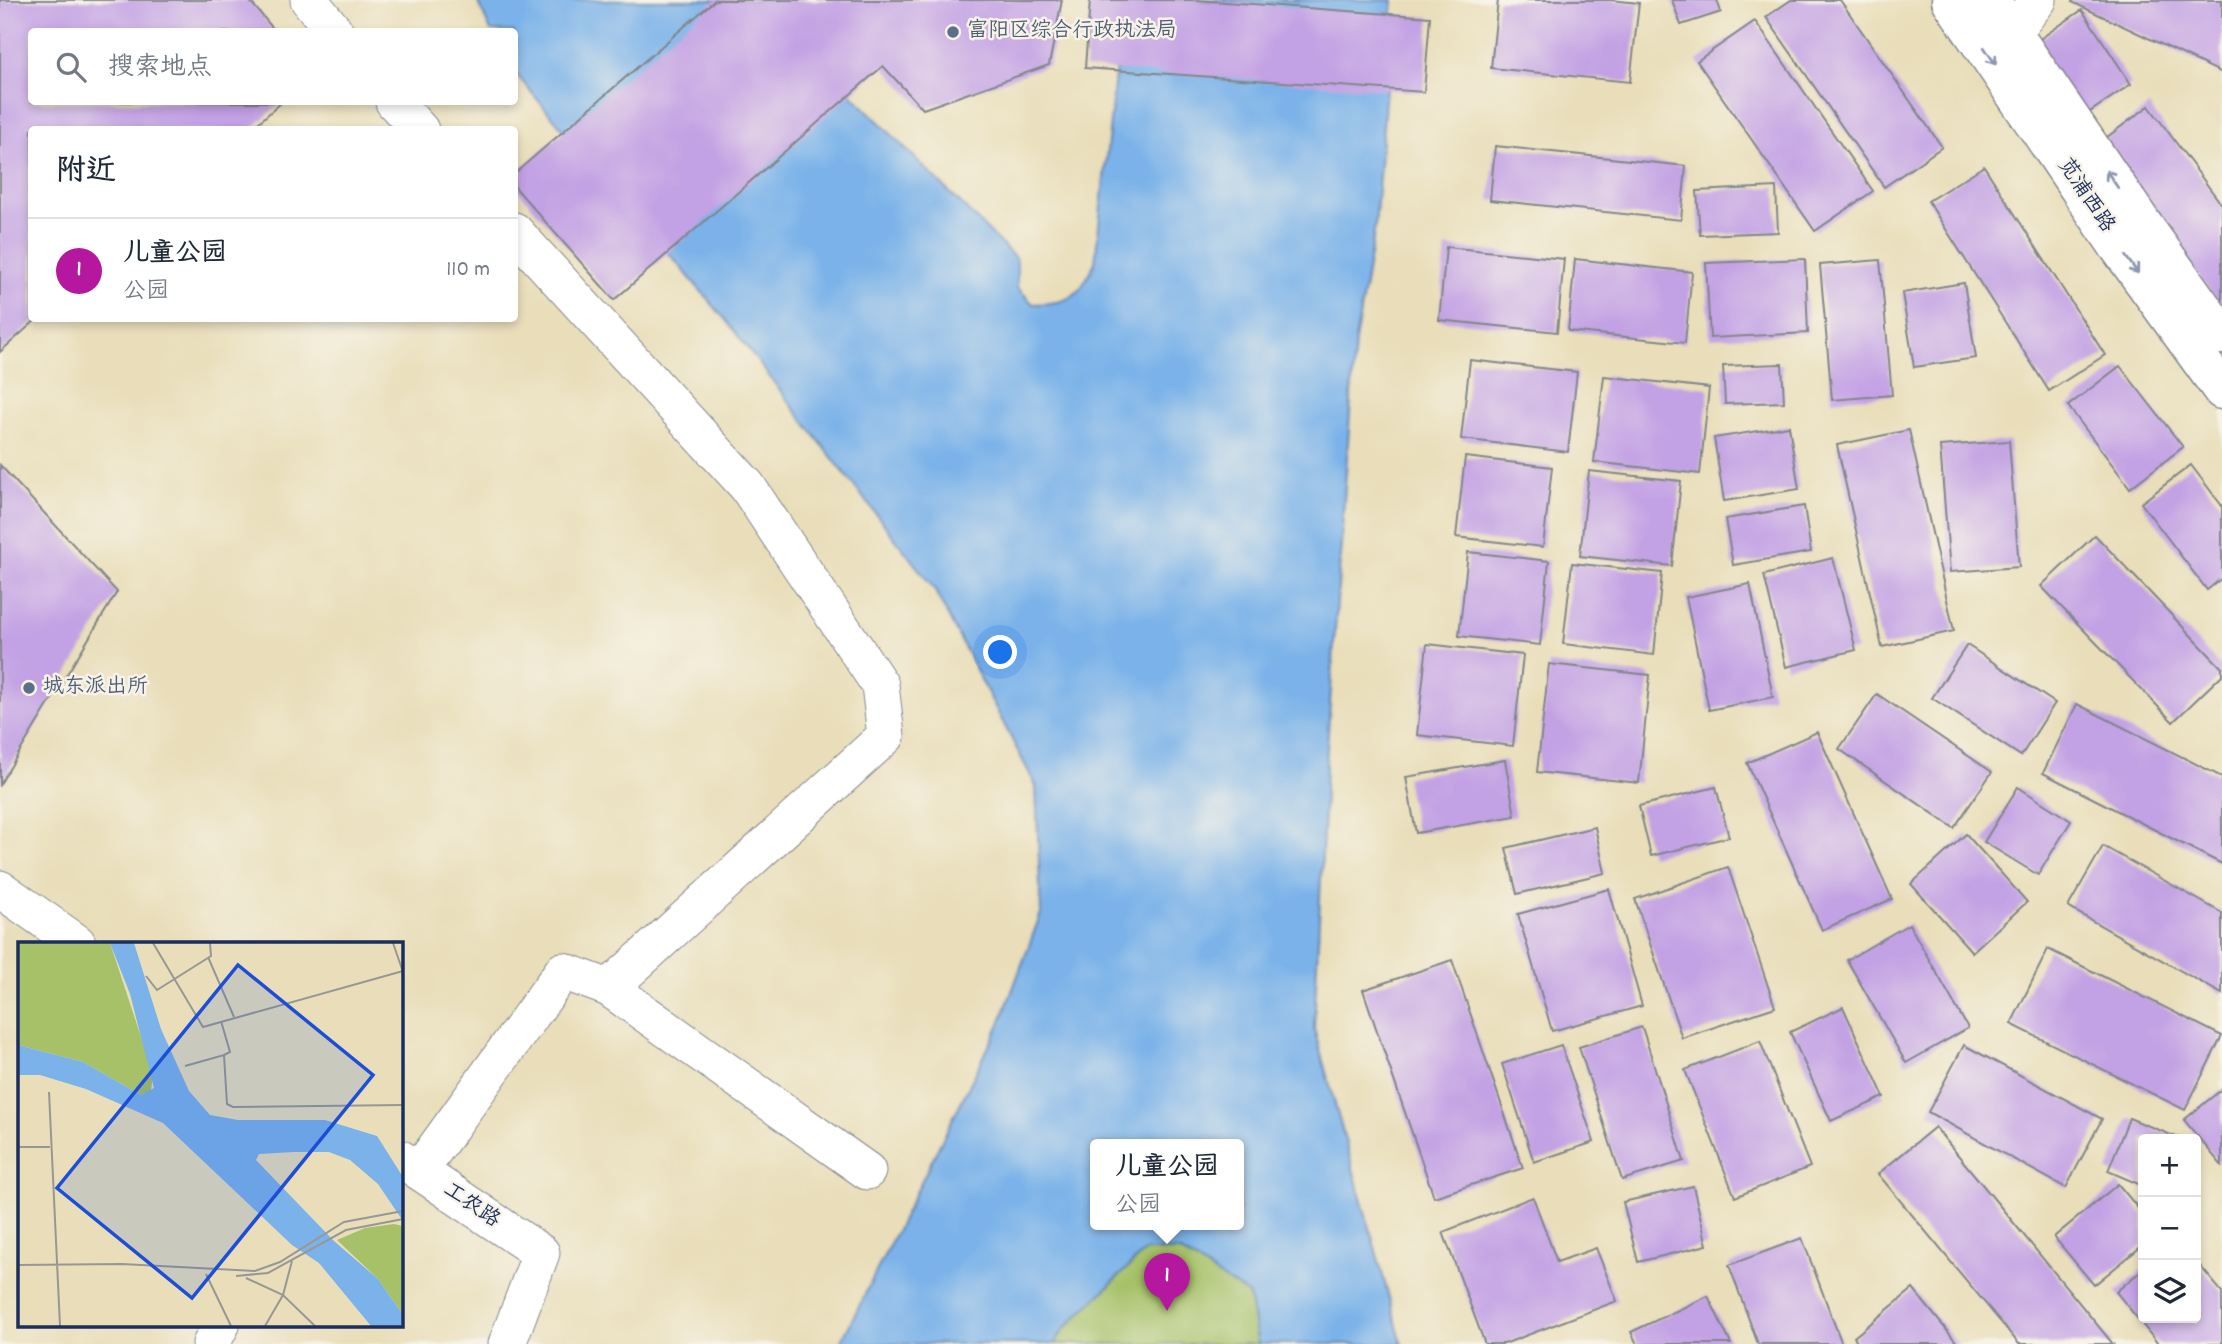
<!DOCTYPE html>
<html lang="zh">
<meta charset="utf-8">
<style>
:root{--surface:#fff;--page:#f6f6f7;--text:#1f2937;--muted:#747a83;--line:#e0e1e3;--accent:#b5179e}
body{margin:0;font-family:Dekko,"LXGW WenKai TC",sans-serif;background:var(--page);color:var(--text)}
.controls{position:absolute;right:21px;bottom:21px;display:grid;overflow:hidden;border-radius:7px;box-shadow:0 4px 10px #0003}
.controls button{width:63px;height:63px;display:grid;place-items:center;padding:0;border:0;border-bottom:2px solid var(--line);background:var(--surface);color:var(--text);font:35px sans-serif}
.you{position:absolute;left:1001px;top:653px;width:24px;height:24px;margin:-18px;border:5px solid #fff;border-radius:50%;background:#1a73e8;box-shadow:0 0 0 10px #1a73e833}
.badge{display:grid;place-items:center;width:46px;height:46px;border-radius:50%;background:var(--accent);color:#fff;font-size:23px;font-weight:700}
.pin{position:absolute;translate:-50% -58px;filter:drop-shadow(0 2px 4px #0008)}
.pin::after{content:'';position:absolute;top:37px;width:24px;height:21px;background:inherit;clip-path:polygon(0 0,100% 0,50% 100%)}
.popup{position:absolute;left:1090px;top:1139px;width:154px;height:91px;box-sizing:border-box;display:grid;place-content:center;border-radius:7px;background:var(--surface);filter:drop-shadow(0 2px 5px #0005);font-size:23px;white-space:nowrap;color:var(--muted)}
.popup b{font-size:26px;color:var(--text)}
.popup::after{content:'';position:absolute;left:50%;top:100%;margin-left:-14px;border:14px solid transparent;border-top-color:var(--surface)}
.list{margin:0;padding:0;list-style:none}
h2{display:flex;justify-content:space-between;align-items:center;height:91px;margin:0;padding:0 28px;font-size:30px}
h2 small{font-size:23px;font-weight:400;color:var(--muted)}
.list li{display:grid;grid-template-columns:46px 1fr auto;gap:21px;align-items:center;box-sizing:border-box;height:105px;padding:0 28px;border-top:2px solid var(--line)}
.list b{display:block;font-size:26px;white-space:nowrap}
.list p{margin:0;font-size:23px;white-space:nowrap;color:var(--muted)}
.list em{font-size:23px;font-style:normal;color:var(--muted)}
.icon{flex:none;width:38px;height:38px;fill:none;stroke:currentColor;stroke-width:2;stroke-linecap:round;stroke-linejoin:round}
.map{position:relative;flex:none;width:2222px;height:1344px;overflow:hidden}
.search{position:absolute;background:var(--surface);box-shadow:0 4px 10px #0003;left:28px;top:28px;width:490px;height:77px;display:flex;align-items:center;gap:18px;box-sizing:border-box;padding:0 24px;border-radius:7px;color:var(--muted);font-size:26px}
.panel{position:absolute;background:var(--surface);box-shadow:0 4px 10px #0003;left:28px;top:126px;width:490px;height:196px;border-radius:7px}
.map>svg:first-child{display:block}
</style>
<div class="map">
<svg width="2222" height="1344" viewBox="0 0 2222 1344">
<rect width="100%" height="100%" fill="#f7f3e8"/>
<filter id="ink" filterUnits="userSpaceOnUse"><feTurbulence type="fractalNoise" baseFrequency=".0143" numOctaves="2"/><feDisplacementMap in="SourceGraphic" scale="14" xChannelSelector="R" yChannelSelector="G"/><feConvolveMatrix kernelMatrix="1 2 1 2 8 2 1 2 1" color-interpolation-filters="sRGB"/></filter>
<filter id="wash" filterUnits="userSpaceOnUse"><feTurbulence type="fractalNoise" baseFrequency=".00686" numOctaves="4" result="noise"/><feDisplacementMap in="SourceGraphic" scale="28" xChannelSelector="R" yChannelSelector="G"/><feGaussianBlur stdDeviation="1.57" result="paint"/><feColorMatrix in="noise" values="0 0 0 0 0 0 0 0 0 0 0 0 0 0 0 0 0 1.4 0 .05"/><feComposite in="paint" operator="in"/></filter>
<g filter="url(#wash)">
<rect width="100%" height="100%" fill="#e9deb9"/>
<polygon fill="#a6c168" stroke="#607863" stroke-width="2" points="1145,1251 1180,1251 1249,1295 1258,1344 1054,1344 1065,1328"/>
<path fill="#7ab2e9" stroke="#4a70a4" stroke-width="2" fill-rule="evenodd" d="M477,0h297l77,94 166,166v27l16,17c38,-1 46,-7 62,-42l28,-262h270l-18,227 -20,114 -28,406 -13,282 88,315h-144l-9,-49 -69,-44h-35l-80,77 -11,16h-214l159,-318 42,-113 -5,-127 -102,-197 -210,-271 -209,-245 -1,-41 -23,-1zM1095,1145h144v80h-144z"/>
<g id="blocks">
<g fill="#c2a1e4">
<polygon points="0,0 249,0 276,32 32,32 32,102 282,102 250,130 32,130 32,318 38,318 0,352"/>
<polygon points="715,0 1062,0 1049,65 923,109 883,66 614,300 514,186 514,174"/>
<polygon points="1090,0 1197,0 1430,17 1424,92 1085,68"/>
<polygon points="1498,0 1610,0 1639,3 1630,82 1491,68"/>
<polygon points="1672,0 1717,0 1721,12 1681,25"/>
<polygon points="1791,0 1840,0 1942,147 1884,187 1766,17"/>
<polygon points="2073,0 2222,0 2222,73 2072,2"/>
<polygon points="2082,10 2131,84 2084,116 2034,43"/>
<polygon points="1755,21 1873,191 1815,231 1697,61"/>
<polygon points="2149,106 2222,205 2222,308 2099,143"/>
<polygon points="1495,146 1686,166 1681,220 1490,200"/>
<polygon points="1984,166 2105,355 2049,391 1928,201"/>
<polygon points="1776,187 1778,232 1700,235 1697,191"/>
<polygon points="1446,247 1564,259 1557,332 1439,320"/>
<polygon points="1575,259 1692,272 1685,343 1568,331"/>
<polygon points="1805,259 1808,333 1710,338 1706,263"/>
<polygon points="1880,260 1892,395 1832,400 1820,265"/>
<polygon points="1964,283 1976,358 1914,367 1902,293"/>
<polygon points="1470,360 1577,372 1568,452 1461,439"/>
<polygon points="1782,364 1784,402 1725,404 1723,366"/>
<polygon points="2120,366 2183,447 2130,488 2068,406"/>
<polygon points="1604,376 1709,388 1700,474 1594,462"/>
<polygon points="1789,426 1799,489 1724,501 1714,438"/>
<polygon points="1909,430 1954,631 1882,647 1837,445"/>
<polygon points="2009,441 2019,567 1950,572 1940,446"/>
<polygon points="1465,457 1552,467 1543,547 1456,537"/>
<polygon points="0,465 117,592 0,784"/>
<polygon points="2191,465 2222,506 2222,578 2207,590 2141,503"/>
<polygon points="1589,471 1681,481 1672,566 1580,556"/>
<polygon points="1804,506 1811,552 1733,565 1725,519"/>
<polygon points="2095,535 2222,668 2222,675 2173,722 2041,586"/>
<polygon points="1468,552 1549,561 1540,645 1459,636"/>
<polygon points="1833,558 1856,650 1786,667 1764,575"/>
<polygon points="1572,563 1662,573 1654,655 1563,644"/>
<polygon points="1750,584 1773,697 1709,710 1686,597"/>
<polygon points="1427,644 1523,655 1513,746 1417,735"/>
<polygon points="1967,645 2055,703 2021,756 1932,698"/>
<polygon points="1549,664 1650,675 1639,783 1537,772"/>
<polygon points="1877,694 1992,772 1954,828 1839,749"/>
<polygon points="2077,704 2222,777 2222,864 2043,773"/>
<polygon points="1817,732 1892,899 1822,930 1747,763"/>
<polygon points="1505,760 1515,816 1416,833 1406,777"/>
<polygon points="1716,787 1729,837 1651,856 1639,806"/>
<polygon points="2018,787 2071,821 2038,875 1984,842"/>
<polygon points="1595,827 1605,873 1517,894 1506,848"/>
<polygon points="1966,834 2027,902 1972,952 1911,884"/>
<polygon points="2103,846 2222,913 2222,994 2068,907"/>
<polygon points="1728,867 1775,1007 1682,1038 1635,899"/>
<polygon points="1609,889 1642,1006 1552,1031 1518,914"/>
<polygon points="1909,924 1968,1028 1906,1063 1847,960"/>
<polygon points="2048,949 2222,1036 2185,1110 2011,1024"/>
<polygon points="1452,960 1523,1168 1434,1197 1363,990"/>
<polygon points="1843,1007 1884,1097 1831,1121 1790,1032"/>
<polygon points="1642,1027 1684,1161 1622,1180 1579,1047"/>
<polygon points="1760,1041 1810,1167 1735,1197 1685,1070"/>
<polygon points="1561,1045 1594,1142 1534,1162 1502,1064"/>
<polygon points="1964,1045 2102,1119 2066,1188 1928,1112"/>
<polygon points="2222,1089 2222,1166 2184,1120"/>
<polygon points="2129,1118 2181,1139 2143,1139 2143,1186 2108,1171"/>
<polygon points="1935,1127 2113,1344 2019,1344 1878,1174"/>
<polygon points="2118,1184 2143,1214 2143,1245 2094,1285 2054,1237"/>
<polygon points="1693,1186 1707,1245 1638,1262 1623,1202"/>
<polygon points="1533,1197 1557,1262 1596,1248 1617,1301 1504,1344 1485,1344 1443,1232"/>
<polygon points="1802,1238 1842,1344 1758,1344 1729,1265"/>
<polygon points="2196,1261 2222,1292 2222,1344 2158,1344 2116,1292 2143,1269 2143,1318 2196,1318"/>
<polygon points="1913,1289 1958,1344 1859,1344 1854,1337"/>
<polygon points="1708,1296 1731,1344 1637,1344 1631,1332"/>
</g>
</g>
</g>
<g filter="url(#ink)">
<use href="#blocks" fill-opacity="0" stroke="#82868c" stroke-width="2"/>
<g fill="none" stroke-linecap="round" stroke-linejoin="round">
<g stroke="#82868c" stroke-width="39">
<g id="street">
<polyline points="309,0 335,32"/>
<polyline points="2012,33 2038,0"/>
<polyline points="394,102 420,130"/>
<polyline points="514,231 747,486 880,685 886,736 609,988 867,1171"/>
<polyline points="0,889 77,943"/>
<polyline points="401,1159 541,1253 507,1344"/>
<polyline points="419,1171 563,971 609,988"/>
<polyline points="211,1344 221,1325"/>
</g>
</g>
<g stroke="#82868c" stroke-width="41">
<g id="secondary">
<polyline points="1951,0 2118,246 2222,390"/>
<polyline points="1990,0 2141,222 2222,335"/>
</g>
</g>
<use href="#street" stroke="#fff" stroke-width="37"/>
<use href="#secondary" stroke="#fff" stroke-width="38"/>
</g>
<defs><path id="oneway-shaft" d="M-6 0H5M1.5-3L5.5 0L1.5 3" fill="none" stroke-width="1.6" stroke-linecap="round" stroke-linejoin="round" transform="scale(1.75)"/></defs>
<g stroke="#8d97ae">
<use href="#oneway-shaft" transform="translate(1990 56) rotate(56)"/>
<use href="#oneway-shaft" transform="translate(2112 179) rotate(-124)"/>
<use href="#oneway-shaft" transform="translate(2132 265) rotate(54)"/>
</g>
</g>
<g fill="#5c6f8a" stroke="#f7f3e8" stroke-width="2.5">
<circle cx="953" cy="32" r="7"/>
<circle cx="29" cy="688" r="7"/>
</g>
<g text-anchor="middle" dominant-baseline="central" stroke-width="5" stroke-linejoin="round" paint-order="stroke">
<g font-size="21" fill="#4e5e75" stroke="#f7f3e8" text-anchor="start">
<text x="967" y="32">富阳区综合行政执法局</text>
<text x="43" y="688">城东派出所</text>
</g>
<g font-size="21" fill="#1b2f5e" stroke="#f7f3e8">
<text transform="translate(2085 196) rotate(56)">苋浦西路</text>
<text transform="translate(471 1206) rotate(34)">工农路</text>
</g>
</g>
<g transform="translate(18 942)">
<rect width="385" height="385" fill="#e9deb9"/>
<path d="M0,1h92l43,130 -2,18 -10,4 -58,-33 -65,-17zM376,282l9,2v89l-25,-36 -41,-39 28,-12z" fill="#a6c168"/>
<path d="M92,1h24l27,86 28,62 21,24 28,5h87l52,16 26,41v44l-25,-37 -28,-24 -21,-8h-35l-35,2 -3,6 78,81 44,38 25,36v11h-32l-52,-63 -27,-18 -129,-122 -77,-34 -46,-14h-22v-30l65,17 58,33 13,-7 -24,-94z" fill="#7ab2e9"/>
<path fill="none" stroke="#979895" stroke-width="2" d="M135,1l50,84 200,-56M375,1l10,29M190,15l26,60M128,34l11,14 54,-34 -1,-13M203,79l9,31 -6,3M167,124l39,-11 3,49 6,3 170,-2M31,150l11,234M0,205h32M0,323l104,-1 133,7 25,-9 64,-40 59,-11M188,332l25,52M218,334l32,-3 78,-43 57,-11M228,336l37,17 32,31M247,384l18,-31 9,-34"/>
<path fill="#1d4ed8" fill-opacity="0.15" stroke="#1d4ed8" stroke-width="3.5" d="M220,23l135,110 -181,223 -135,-110z"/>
<rect width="385" height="385" fill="none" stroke="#1b2f5e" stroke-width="3.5"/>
</g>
</svg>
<div class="controls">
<button>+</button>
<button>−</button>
<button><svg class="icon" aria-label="layers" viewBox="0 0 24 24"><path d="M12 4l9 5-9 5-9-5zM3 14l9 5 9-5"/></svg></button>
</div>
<div class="you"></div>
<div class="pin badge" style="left:1167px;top:1311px">1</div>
<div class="popup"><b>儿童公园</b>公园</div>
<div class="search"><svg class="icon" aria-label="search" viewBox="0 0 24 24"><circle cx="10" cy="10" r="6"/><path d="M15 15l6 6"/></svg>搜索地点</div>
<section class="panel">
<h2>附近<small></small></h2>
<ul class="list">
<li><span class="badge">1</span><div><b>儿童公园</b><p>公园</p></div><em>110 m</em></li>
</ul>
</section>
</div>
